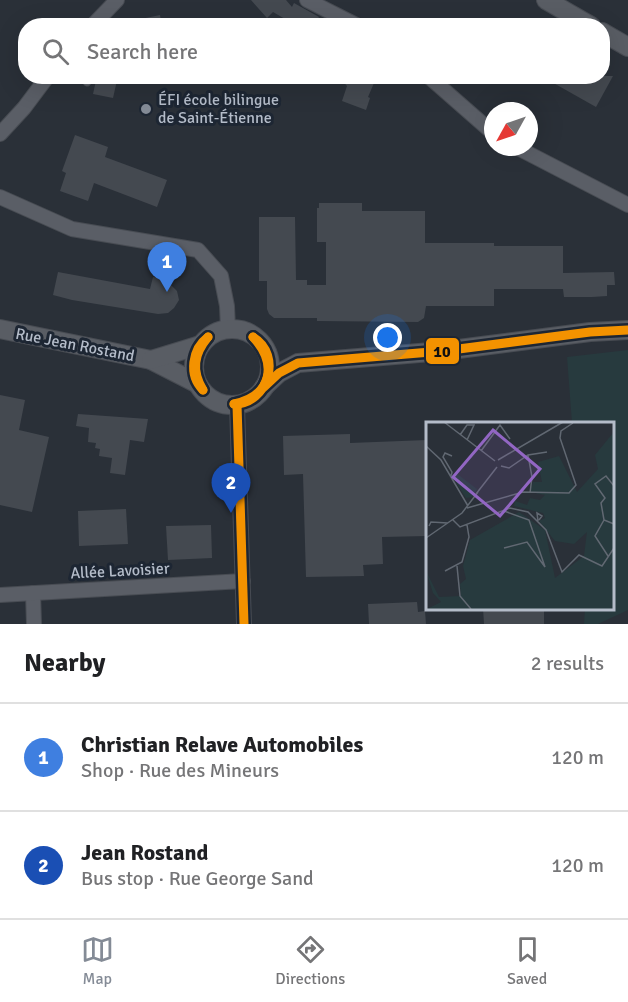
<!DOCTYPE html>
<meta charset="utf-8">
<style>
:root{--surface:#fff;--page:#f6f6f6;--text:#202124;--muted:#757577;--line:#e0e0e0;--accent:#848b96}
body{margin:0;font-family:Signika,sans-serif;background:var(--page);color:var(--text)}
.compass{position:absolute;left:484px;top:102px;width:54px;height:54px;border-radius:50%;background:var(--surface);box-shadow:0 6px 24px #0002;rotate:230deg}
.you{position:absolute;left:388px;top:338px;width:21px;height:21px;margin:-15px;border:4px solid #fff;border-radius:50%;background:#1a73e8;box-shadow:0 0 0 9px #1a73e833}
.badge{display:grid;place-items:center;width:39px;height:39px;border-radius:50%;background:var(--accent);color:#fff;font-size:20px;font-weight:700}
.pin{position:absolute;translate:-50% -50px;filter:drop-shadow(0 2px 3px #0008)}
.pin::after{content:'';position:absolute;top:32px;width:21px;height:18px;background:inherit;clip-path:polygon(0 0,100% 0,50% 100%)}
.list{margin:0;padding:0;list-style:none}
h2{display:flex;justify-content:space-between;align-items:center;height:78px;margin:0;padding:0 24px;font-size:26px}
h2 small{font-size:20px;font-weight:400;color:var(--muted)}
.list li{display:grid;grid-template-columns:39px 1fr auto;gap:18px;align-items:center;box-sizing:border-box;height:108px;padding:0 24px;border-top:2px solid var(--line)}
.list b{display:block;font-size:22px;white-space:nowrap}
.list p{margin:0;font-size:20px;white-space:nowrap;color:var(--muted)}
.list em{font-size:20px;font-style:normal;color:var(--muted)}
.icon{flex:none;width:33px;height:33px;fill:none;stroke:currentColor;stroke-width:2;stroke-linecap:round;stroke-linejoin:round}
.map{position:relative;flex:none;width:628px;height:624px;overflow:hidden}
.search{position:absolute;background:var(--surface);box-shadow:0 6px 24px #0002;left:18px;right:18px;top:18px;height:66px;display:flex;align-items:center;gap:15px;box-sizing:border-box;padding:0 21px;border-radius:24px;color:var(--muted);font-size:22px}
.sheet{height:294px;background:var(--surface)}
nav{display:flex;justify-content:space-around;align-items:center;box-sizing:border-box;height:84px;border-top:2px solid var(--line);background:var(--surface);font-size:16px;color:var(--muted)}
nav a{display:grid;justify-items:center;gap:3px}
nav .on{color:var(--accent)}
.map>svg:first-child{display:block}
</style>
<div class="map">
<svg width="628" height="624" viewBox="0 0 628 624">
<rect width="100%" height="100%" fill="#2a3038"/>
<polygon fill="#273a3e" points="628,350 628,610 598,624 584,624 585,608 612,608 612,423 572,423 567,357"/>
<g fill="#444950">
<polygon points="251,0 286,0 292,7 294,3 319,17 314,26 297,26 273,12 267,18"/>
<polygon points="160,15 162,26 132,26 131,21"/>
<polygon points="97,76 118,76 113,98 93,94"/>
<polygon points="338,76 368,76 366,80 374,83 368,97 370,98 366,110 342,101 347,86"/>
<polygon points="541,76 613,76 596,107"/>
<polygon points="75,135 108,147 105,157 167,180 157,207 94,183 88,201 60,191 66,173 62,171"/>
<polygon points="319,203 362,203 362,211 425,211 425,243 494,243 494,246 563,246 563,273 614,272 615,285 607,285 607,296 592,297 564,297 563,289 494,289 494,306 426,306 424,318 418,322 317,321 317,318 274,318 269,314 267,309 267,281 259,281 259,217 295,217 296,280 307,280 307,285 326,285 326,242 317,242 317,208 319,208"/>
<polygon points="58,272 150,289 153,277 165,279 177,291 179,300 174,308 168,313 158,314 72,300 53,295"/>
<polygon points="0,395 25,400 19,430 49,437 32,512 0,505"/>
<polygon points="78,414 148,419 144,442 130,440 125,475 110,473 112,458 99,456 100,449 95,448 96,443 88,442 89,428 76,426"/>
<polygon points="350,434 350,443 427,440 427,536 382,537 383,564 363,565 364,576 306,577 303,474 284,475 283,436"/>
<polygon points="126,509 128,544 79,546 78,511"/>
<polygon points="211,525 212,558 168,560 166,526"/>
<polygon points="417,602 418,612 425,611 426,624 369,624 368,604"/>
<polygon points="483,608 544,608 544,624 484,624"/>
</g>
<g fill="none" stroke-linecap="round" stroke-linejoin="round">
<g stroke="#484c53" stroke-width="9">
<polyline id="lane" points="87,82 88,76"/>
</g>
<g stroke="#484c53" stroke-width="16">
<g id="street">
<polyline points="307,0 358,26"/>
<polyline points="92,26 117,0"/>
<polyline points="428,76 493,133"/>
<polyline points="0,134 24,108 48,76"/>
<polyline points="516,147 628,205"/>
<polyline points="0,197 72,229 198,250 221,276 227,306 228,329"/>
<polyline points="237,405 244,624"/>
<polyline points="33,593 34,624"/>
<polyline points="0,595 243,581"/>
</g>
</g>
<g stroke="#484c53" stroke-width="20">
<g id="secondary">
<polyline points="546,0 591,26"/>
<polyline points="602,32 628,47"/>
<polyline points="0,329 151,360 198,384"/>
<circle cx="232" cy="367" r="38"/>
<polyline points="151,360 200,345"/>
<polyline points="264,387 279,373 298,363 443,351 590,332 628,330"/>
</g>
</g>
<use href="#lane" stroke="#5a5e66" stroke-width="7"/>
<use href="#street" stroke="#5a5e66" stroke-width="14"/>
<use href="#secondary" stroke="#595d64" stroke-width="18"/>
<g stroke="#1d2633" stroke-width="14">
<g id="bus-1">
<polyline points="264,387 279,373 298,363 443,351 590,332 628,330"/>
<path d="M203,390c-15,-15 -11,-41 5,-53"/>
<path d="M203,390c-12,-20 -9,-36 5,-53"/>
<path d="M234,404c38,-8 44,-40 19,-67"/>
<path d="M234,404c34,0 49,-49 19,-67"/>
<polyline points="237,405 244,624"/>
</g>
</g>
<use href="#bus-1" stroke="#f39200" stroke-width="9"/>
</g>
<circle fill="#848b96" stroke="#1d2633" stroke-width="2" cx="146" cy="109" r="6"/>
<g text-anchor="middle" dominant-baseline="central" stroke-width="6" stroke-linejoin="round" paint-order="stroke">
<g font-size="16" fill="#b4bcc9" stroke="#1d2633" text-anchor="start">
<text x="158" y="100">ÉFI école bilingue<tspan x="158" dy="18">de Saint-Étienne</tspan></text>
</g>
<g font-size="16" fill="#b4bcc9" stroke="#1d2633">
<text transform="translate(75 345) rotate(11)">Rue Jean Rostand</text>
<text transform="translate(120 571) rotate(-3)">Allée Lavoisier</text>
</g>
</g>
<g transform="translate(426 422)">
<rect width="188" height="188" fill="#2a3038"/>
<path d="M187,11v176h-186l14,-7 -8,-9 -7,-22 13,26 22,-1 -1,-12 6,-5 -3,-13 7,-26 49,-28 26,18 10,48 29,-22 3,-24 -13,12 -19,-3 -16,-20 6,-3 -2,-5 -29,-7 1,-5 12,4 3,-7 10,2 5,-5 -15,-3 3,-10h9l-4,-20 21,-6 18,36 21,-23 -3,-14zM30,51l21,16 -5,8 -6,1 -12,-19z" fill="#273a3e"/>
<path fill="none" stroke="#616872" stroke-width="1.5" d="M18,0l51,39M34,13l7,-10h7l-7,15M0,24l15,14 27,46M55,29l19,-26 10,14M102,33l4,22 -2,16M72,38l65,-38M75,44l8,2 19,-13 19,-3M25,54l1,-4 -9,-15 2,-4 7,3M188,64l-8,-10 -11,8 10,14 -4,5 3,17 10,4M50,72l21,-27M41,86l56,-16 46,1 7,-8 -16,-47 1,-7 12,-8M27,98l7,7 50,-19 18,4 18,18 16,42 17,-17 23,11 12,-18M178,98l-9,16 13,20M112,99l-1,-8 5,3 -3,4M3,104l2,-4 17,1M0,116l36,-25 16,-21M78,126l23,-6 18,25 -16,-47 -25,-9M31,144l3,30 11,13M19,149l17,-9 7,-25 -2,-12"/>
<path fill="#9266c3" fill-opacity="0.15" stroke="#9266c3" stroke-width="3" d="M67,8l47,39 -40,47 -47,-39z"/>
<rect width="188" height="188" fill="none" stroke="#b4bcc9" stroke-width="3"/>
</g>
<rect stroke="#1d2633" stroke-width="2" x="425" y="337" width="35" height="28" rx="6" fill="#f39200"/>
<g font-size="16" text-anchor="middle" font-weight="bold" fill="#111">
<text x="442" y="357">10</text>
</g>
</svg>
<svg class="compass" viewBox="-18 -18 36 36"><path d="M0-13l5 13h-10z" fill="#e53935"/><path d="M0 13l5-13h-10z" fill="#757577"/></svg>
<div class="you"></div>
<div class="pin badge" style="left:167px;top:292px;background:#3f7fe0">1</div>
<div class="pin badge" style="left:231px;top:513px;background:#1a4fb4">2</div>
<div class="search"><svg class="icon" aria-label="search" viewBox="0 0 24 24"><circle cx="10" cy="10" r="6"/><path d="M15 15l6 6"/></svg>Search here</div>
</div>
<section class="sheet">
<h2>Nearby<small>2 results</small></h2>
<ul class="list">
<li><span class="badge" style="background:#3f7fe0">1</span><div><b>Christian Relave Automobiles</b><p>Shop · Rue des Mineurs</p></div><em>120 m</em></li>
<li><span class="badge" style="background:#1a4fb4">2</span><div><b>Jean Rostand</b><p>Bus stop · Rue George Sand</p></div><em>120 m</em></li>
</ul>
</section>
<nav>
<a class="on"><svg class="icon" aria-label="map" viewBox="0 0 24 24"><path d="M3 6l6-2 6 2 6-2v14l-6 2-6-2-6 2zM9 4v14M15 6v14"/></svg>Map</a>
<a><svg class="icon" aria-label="directions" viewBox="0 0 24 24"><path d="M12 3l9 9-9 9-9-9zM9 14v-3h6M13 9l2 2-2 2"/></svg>Directions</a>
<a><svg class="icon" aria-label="saved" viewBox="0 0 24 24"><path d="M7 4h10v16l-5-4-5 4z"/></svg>Saved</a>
</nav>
